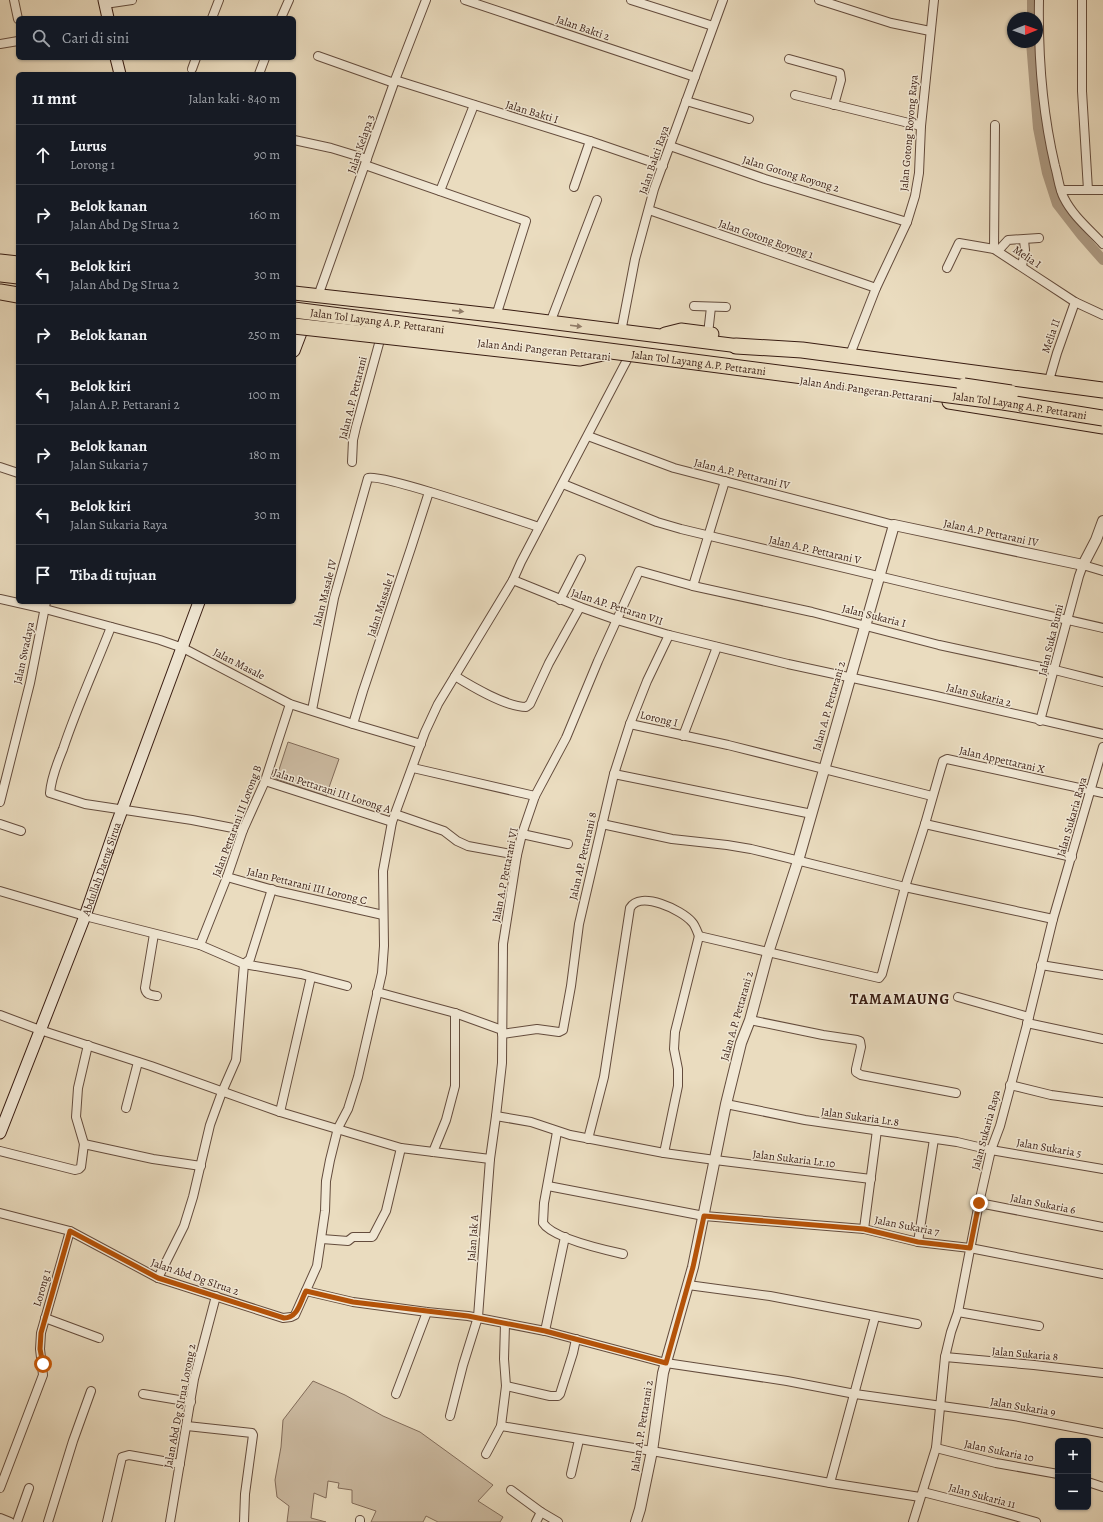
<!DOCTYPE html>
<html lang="id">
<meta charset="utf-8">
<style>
:root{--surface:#171b24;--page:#242831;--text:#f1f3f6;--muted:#9ea1a6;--line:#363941}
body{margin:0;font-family:Alegreya,serif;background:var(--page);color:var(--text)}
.controls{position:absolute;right:12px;bottom:12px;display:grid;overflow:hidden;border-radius:6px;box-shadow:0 1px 3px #0004}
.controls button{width:36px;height:36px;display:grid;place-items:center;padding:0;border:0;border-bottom:1px solid var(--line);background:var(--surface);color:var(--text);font:20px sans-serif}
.compass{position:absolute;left:1007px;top:12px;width:36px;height:36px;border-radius:50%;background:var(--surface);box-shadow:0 1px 3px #0004;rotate:89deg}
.stop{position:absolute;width:12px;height:12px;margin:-9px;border:3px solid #b45309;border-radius:50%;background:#fff}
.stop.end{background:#b45309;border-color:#fff;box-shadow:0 1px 4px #0008}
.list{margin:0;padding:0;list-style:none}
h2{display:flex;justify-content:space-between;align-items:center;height:52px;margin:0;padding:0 16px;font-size:17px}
h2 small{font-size:13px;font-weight:400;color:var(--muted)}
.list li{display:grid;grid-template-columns:26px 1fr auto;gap:12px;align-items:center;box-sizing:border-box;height:60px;padding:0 16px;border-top:1px solid var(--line)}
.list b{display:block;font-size:15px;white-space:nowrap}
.list p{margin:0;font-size:13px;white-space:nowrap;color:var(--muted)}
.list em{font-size:13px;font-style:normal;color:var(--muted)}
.icon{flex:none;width:22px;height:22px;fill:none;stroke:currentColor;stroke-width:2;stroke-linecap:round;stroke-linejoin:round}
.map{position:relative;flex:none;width:1103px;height:1522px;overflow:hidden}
.search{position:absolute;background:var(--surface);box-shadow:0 1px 3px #0004;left:16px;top:16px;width:280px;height:44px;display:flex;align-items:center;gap:10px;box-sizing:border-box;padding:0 14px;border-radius:6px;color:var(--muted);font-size:15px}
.panel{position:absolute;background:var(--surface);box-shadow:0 1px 3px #0004;left:16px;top:72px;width:280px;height:532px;border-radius:6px}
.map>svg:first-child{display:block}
</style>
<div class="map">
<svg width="1103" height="1522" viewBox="0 0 1103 1522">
<rect width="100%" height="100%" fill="#eadcbf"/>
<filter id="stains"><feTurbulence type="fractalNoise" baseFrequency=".005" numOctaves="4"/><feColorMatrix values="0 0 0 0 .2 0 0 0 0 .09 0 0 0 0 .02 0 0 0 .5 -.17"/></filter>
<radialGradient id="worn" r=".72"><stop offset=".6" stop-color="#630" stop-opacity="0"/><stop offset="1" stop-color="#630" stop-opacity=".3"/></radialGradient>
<g fill="#ccbba2" stroke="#826c5a">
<polygon points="288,742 339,759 326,796 276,779"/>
<polygon points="313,1381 345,1395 383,1416 420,1432 493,1485 478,1501 503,1517 500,1522 438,1522 426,1516 423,1522 371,1522 376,1511 352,1503 352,1490 338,1488 339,1483 328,1481 326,1498 314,1493 311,1518 326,1522 287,1522 289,1506 277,1497 275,1480 281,1447 283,1420"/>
</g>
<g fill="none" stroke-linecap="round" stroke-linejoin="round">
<g stroke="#ad9b84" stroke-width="10">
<polyline points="1032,18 1032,0"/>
<polyline points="1031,42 1038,128 1047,173 1057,204 1081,235 1103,260"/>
</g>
<g stroke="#644c3d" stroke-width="10">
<g id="minor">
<polyline points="14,0 18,19"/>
<polyline points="465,0 695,77"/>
<polyline points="631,0 713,26"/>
<polyline points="819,0 891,23 930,31"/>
<path d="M1039,0c-1,56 3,111 16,166 3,10 4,23 9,32 9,18 25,31 39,46"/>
<polyline points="1082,0 1082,91 1088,190"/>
<polyline points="105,4 132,0"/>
<polyline points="212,18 219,0"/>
<polyline points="281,18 289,0"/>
<polyline points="0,44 18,41"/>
<polyline points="318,56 394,83"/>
<polyline points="789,59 840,73 841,80 834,105"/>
<polyline points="192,69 196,58"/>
<polyline points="259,74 265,58"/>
<polyline points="395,80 590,141 663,166"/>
<polyline points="795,95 921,126"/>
<polyline points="686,101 749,119"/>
<polyline points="294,140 331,148 367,159"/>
<polyline points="670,146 765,179 907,222"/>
<polyline points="365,165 526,221 496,316"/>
<polyline points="574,187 590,141"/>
<polyline points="1061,190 1103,190"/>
<polyline points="440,191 474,105"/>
<polyline points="649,210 876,288"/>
<polyline points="994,249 995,125"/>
<polyline points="998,251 1008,240 1039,238"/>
<polyline points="1022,266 1025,250 1024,240"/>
<polyline points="947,268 959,243 994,249 1075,302 1103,315"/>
<polyline points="318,296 395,80 426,0"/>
<polyline points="694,306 726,307"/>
<polyline points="550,323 597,200"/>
<polyline points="621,332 635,259 654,189 723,0"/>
<polyline points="708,334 711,307"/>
<polyline points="851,352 876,288 907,222 915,196 919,173 921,126 934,0"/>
<polyline points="1050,377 1057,353 1075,302"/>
<polyline points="588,436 674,468 894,525"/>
<polyline points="352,462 353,440 356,427 380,340"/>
<polyline points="0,467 18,473"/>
<polyline points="563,484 657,522 681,529 937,590 1103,628"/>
<polyline points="513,580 580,607 617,620 669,635 788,664 936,696 1103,734"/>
<polyline points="693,586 725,481"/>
<polyline points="0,599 45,609 160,640 183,648 290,704 353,724 421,744"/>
<polyline points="560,600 581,559"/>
<path d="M111,627c-16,41 -34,80 -48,122 -5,12 -12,31 -13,44l35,11 107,16 51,10"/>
<path d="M455,676c16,10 52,31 71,31l4,-3 19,-41 31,-56"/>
<path d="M312,710l22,-112 34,-120c12,-5 149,42 171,49"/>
<polyline points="1040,721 1079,576 1083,565 1103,571"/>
<polyline points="353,724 363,691 411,548 429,492"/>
<polyline points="630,724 728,745 932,796"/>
<polyline points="683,736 717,647"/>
<polyline points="413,768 535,796"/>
<polyline points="614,774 812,814"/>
<polyline points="265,781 392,822"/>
<polyline points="0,802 30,683 46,602"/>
<polyline points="395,814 444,831 457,841 468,846 517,855"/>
<polyline points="0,824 21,831"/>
<polyline points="602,824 672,839 727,845 751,849 905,887 1053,919"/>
<polyline points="925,824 1072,857"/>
<polyline points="522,834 568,844"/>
<polyline points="227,877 277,891 383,915"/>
<polyline points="0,891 85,916 200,945 244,964 301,974 347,986"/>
<path d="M154,934l-9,54c1,7 6,7 12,8"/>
<polyline points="200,945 227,877 243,830 265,781 290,704"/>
<polyline points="1041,965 1103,975"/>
<polyline points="377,992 455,1013 502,1030"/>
<polyline points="958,997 1029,1017"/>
<polyline points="0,1015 40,1030 151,1066 280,1112 401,1148 490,1159"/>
<polyline points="750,1020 823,1035 857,1040 860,1041 861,1047 856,1069 856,1072 861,1075 956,1093"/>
<polyline points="1027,1023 1103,1039"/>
<polyline points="502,1034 537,1029 559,1032 563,1030 571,986 579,924 614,774 630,724 647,681 669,635"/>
<polyline points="1010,1085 1051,1095 1103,1102"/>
<polyline points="726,1104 805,1120 957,1142 991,1150 1103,1169"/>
<polyline points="126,1108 138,1062"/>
<polyline points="280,1112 311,977"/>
<polyline points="496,1116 531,1122 570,1135 664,1153 715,1160 871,1179"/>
<path d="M557,1132l-13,71 -1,20c9,15 62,27 80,31"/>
<path d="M588,1139l16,-62 26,-169c10,-18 52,2 62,14 3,3 5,9 7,14"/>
<polyline points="84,1144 76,1117 78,1088 88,1045"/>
<polyline points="0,1151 75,1170 79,1169 81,1167 84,1144 153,1159 201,1166"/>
<polyline points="433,1152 446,1120 455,1086 455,1013"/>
<polyline points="664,1153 678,1086 678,1069 674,1049 675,1032 699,936 879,978 882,974 905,887 925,824 943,761 947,759 1103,793"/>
<polyline points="548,1186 704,1216 864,1229 918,1242 970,1248 1103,1274"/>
<polyline points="979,1203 1103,1227"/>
<polyline points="0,1213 70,1231 158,1278 283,1318 291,1317 295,1315 317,1266 325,1211 326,1181 330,1160 338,1128 348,1109 358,1077 382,973 384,946 383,871 392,822 425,732 438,704 513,580 521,562 628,358"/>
<polyline points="864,1229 877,1130"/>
<polyline points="322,1239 348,1241 353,1237 372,1237 373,1236 386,1211 401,1148"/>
<polyline points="918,1242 934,1139"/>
<polyline points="158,1278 184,1226 193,1197 210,1125 222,1092 236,1060 244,964 250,959 272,889"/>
<polyline points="688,1285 770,1296 917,1324"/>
<polyline points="306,1291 353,1302 427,1312 468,1316 545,1331 666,1363 787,1381 855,1394 1014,1416 1103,1433"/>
<polyline points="958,1312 1039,1326"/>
<polyline points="45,1318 99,1338"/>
<polyline points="505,1324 504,1359 506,1386 501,1426 652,1451 830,1483 920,1497"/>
<polyline points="545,1331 565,1237"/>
<polyline points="945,1357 1034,1365 1103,1373"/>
<polyline points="506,1386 550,1396 558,1396 560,1394 573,1353 576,1339"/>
<polyline points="143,1394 191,1402"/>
<polyline points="396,1394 427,1312"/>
<polyline points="450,1416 463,1365 478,1317 490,1159 496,1116 502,1063 503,944 517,855 522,834 535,796 566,738 598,661 639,571 693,586 812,612 939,645 1055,670 1103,682"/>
<polyline points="187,1426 252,1433 253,1435 245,1494 244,1522"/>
<polyline points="936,1448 996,1463 1058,1474"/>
<polyline points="486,1454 501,1426"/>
<polyline points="571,1474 579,1440"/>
<polyline points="1088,1482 1103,1487"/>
<polyline points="830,1483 875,1317"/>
<polyline points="0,1488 43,1375 40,1349 41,1333 70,1231"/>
<polyline points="511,1490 541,1512 558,1522"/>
<polyline points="923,1492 986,1508 1036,1522"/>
<polyline points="0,1518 10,1522"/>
<polyline points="17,1522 29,1488"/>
<polyline points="48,1522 73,1441 91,1391"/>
<polyline points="107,1522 122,1457 129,1455 180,1464"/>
<polyline points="170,1522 194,1379 216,1296"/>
<polyline points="360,1522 360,1520"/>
<polyline points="536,1522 541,1512"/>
<polyline points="913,1522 936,1448 945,1357 951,1332 958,1312 979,1203 991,1150 1000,1126 1029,1017 1053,919 1103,747"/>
</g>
</g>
<g stroke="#644c3d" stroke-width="12">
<polyline id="tertiary" points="636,1522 640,1509 652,1451 663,1373 693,1267 726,1104 741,1043 750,1020 768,953 798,861 894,525 1083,565 1096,540 1103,521"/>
</g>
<g stroke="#381c12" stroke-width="13">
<g id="secondary">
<polyline points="104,0 108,18"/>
<polyline points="116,58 120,74"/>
<polyline points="294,351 302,330"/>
<path id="s1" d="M0,1133l85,-217 31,-90 83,-224"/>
</g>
</g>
<g stroke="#381c12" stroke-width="15">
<g id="trunk">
<polyline points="0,261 18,263"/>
<polyline points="294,293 501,316 747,347"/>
<polyline points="665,334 681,330 712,334"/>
<polyline points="949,402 1103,427"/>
</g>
</g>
<g stroke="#381c12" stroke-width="17">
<g id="motorway">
<polyline points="0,274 18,276"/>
<polyline points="0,292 18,295"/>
<polyline points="736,346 802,350 1103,390"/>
</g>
</g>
<use href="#minor" stroke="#f1e8d5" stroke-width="8"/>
<use href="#tertiary" stroke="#f1e8d5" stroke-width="10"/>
<use href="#secondary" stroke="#f1e8d5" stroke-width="11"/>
<use href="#trunk" stroke="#eadcbf" stroke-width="13"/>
<use href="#motorway" stroke="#eadcbf" stroke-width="15"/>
<g stroke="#381c12" stroke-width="17" stroke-linecap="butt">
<g id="motorway-bridge">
<path id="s2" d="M294,310l709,92 100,16"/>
<polyline points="294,326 580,358 603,353"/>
<polyline points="964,386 1011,393"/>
</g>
</g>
<use href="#motorway-bridge" stroke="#eadcbf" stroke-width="15"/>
</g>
<defs><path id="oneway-solid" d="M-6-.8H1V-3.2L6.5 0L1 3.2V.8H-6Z"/></defs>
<g fill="#917c68">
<use href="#oneway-solid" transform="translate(458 311) rotate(6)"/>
<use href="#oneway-solid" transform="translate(576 326) rotate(7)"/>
</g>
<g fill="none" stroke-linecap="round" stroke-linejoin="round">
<path stroke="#b45309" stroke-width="5" d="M43,1364l-3,-15 1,-16 29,-102 88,47 126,40c14,0 16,-16 22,-27l47,11 115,14 77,15 121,32 27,-96 11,-51 160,13 54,13 52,6 9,-45"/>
</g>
<g text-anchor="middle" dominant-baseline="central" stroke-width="3" stroke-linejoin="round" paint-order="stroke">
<g font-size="11" fill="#381c12" stroke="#f1e8d5">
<text transform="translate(583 28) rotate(19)">Jalan Bakti 2</text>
<text transform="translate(532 112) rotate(17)">Jalan Bakti I</text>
<text transform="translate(909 133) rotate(-85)">Jalan Gotong Royong Raya</text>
<text transform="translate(361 144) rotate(-71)">Jalan Kelapa 3</text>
<text transform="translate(654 160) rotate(-71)">Jalan Bakti Raya</text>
<text transform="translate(791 174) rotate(17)">Jalan Gotong Royong 2</text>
<text transform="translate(766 239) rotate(19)">Jalan Gotong Royong 1</text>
<text transform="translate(1027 257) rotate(34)">Melia I</text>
<text stroke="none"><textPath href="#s2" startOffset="84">Jalan Tol Layang A.P. Pettarani</textPath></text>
<text transform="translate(1051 336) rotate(-71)">Melia II</text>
<text transform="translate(544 350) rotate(6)">Jalan Andi Pangeran Pettarani</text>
<text stroke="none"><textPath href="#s2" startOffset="408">Jalan Tol Layang A.P. Pettarani</textPath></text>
<text transform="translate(866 390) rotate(8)">Jalan Andi Pangeran Pettarani</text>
<text transform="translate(353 398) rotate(-76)">Jalan A.P. Pettarani</text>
<text stroke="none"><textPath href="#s2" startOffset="732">Jalan Tol Layang A.P. Pettarani</textPath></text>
<text transform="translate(742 474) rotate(14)">Jalan A.P. Pettarani IV</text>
<text transform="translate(991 533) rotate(12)">Jalan A.P Pettarani IV</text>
<text transform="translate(815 550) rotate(13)">Jalan A.P. Pettarani V</text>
<text transform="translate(325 593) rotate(-76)">Jalan Masale IV</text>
<text transform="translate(381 605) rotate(-72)">Jalan Massale I</text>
<text transform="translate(617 607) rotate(18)">Jalan AP. Pettaran VII</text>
<text transform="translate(874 616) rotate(14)">Jalan Sukaria I</text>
<text transform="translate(1051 640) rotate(-76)">Jalan Suka Bumi</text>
<text transform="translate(24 653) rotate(-78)">Jalan Swadaya</text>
<text transform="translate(239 664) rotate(27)">Jalan Masale</text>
<text transform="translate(979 695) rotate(14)">Jalan Sukaria 2</text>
<text transform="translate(829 706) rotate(-74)">Jalan A.P. Pettarani 2</text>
<text transform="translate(659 719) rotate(13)">Lorong I</text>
<text transform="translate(1002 760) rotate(13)">Jalan Appettarani X</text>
<text transform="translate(332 791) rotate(18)">Jalan Pettarani III Lorong A</text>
<text transform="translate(1072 817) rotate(-74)">Jalan Sukaria Raya</text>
<text transform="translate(237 821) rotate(-69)">Jalan Pettarani II Lorong B</text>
<text transform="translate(583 856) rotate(-77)">Jalan AP. Pettarani 8</text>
<text stroke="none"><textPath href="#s1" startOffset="283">Abdullah Daeng Sirua</textPath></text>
<text transform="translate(505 875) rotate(-79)">Jalan A.P Pettarani VI</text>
<text transform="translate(307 886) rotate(14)">Jalan Pettarani III Lorong C</text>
<text transform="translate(737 1016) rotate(-74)">Jalan A.P. Pettarani 2</text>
<text transform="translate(860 1117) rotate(8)">Jalan Sukaria Lr.8</text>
<text transform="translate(986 1130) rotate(-75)">Jalan Sukaria Raya</text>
<text transform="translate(1049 1148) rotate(10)">Jalan Sukaria 5</text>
<text transform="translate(794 1159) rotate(7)">Jalan Sukaria Lr.10</text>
<text transform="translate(1043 1204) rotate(11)">Jalan Sukaria 6</text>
<text transform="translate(907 1226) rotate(11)">Jalan Sukaria 7</text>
<text transform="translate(473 1238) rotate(-86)">Jalan Jak A</text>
<text transform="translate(195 1277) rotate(19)">Jalan Abd Dg SIrua 2</text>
<text transform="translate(42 1288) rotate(-74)">Lorong 1</text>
<text transform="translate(1025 1354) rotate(5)">Jalan Sukaria 8</text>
<text transform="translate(180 1406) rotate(-79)">Jalan Abd Dg SIrua Lorong 2</text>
<text transform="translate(1023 1407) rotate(10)">Jalan Sukaria 9</text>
<text transform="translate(642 1426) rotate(-81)">Jalan A.P. Pettarani 2</text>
<text transform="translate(999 1451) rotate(12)">Jalan Sukaria 10</text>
<text transform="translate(982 1496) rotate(15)">Jalan Sukaria 11</text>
</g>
<g font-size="15" font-weight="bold" letter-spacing="1" fill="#381c12" stroke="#f1e8d5">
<text x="900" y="999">TAMAMAUNG</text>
</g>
</g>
<rect width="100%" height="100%" filter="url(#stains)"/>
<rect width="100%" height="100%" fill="url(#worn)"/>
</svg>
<div class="controls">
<button>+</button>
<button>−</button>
</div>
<svg class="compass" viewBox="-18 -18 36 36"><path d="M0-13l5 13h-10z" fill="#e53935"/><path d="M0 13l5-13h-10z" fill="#9ea1a6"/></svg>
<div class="stop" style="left:43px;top:1364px"></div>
<div class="stop end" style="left:979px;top:1203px"></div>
<div class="search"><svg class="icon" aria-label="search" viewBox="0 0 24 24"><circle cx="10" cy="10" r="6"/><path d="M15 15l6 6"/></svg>Cari di sini</div>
<section class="panel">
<h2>11 mnt<small>Jalan kaki · 840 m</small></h2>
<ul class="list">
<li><svg class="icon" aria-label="ahead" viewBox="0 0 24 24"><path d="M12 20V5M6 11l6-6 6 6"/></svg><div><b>Lurus</b><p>Lorong 1</p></div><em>90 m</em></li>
<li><svg class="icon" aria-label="right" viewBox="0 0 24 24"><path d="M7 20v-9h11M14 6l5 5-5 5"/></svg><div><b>Belok kanan</b><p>Jalan Abd Dg SIrua 2</p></div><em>160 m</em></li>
<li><svg class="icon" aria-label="left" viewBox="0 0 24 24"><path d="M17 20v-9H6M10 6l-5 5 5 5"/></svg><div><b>Belok kiri</b><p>Jalan Abd Dg SIrua 2</p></div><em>30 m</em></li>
<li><svg class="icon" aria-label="right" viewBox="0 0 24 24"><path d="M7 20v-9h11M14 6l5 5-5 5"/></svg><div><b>Belok kanan</b></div><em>250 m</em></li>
<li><svg class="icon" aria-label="left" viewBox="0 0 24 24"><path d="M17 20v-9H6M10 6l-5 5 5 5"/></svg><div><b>Belok kiri</b><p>Jalan A.P. Pettarani 2</p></div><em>100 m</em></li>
<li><svg class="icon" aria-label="right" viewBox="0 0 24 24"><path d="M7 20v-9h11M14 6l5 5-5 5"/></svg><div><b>Belok kanan</b><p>Jalan Sukaria 7</p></div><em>180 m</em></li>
<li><svg class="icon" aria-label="left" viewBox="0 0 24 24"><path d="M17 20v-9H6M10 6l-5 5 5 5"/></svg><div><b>Belok kiri</b><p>Jalan Sukaria Raya</p></div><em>30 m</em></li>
<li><svg class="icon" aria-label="arrive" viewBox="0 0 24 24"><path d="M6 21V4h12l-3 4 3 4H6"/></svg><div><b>Tiba di tujuan</b></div></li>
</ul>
</section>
</div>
